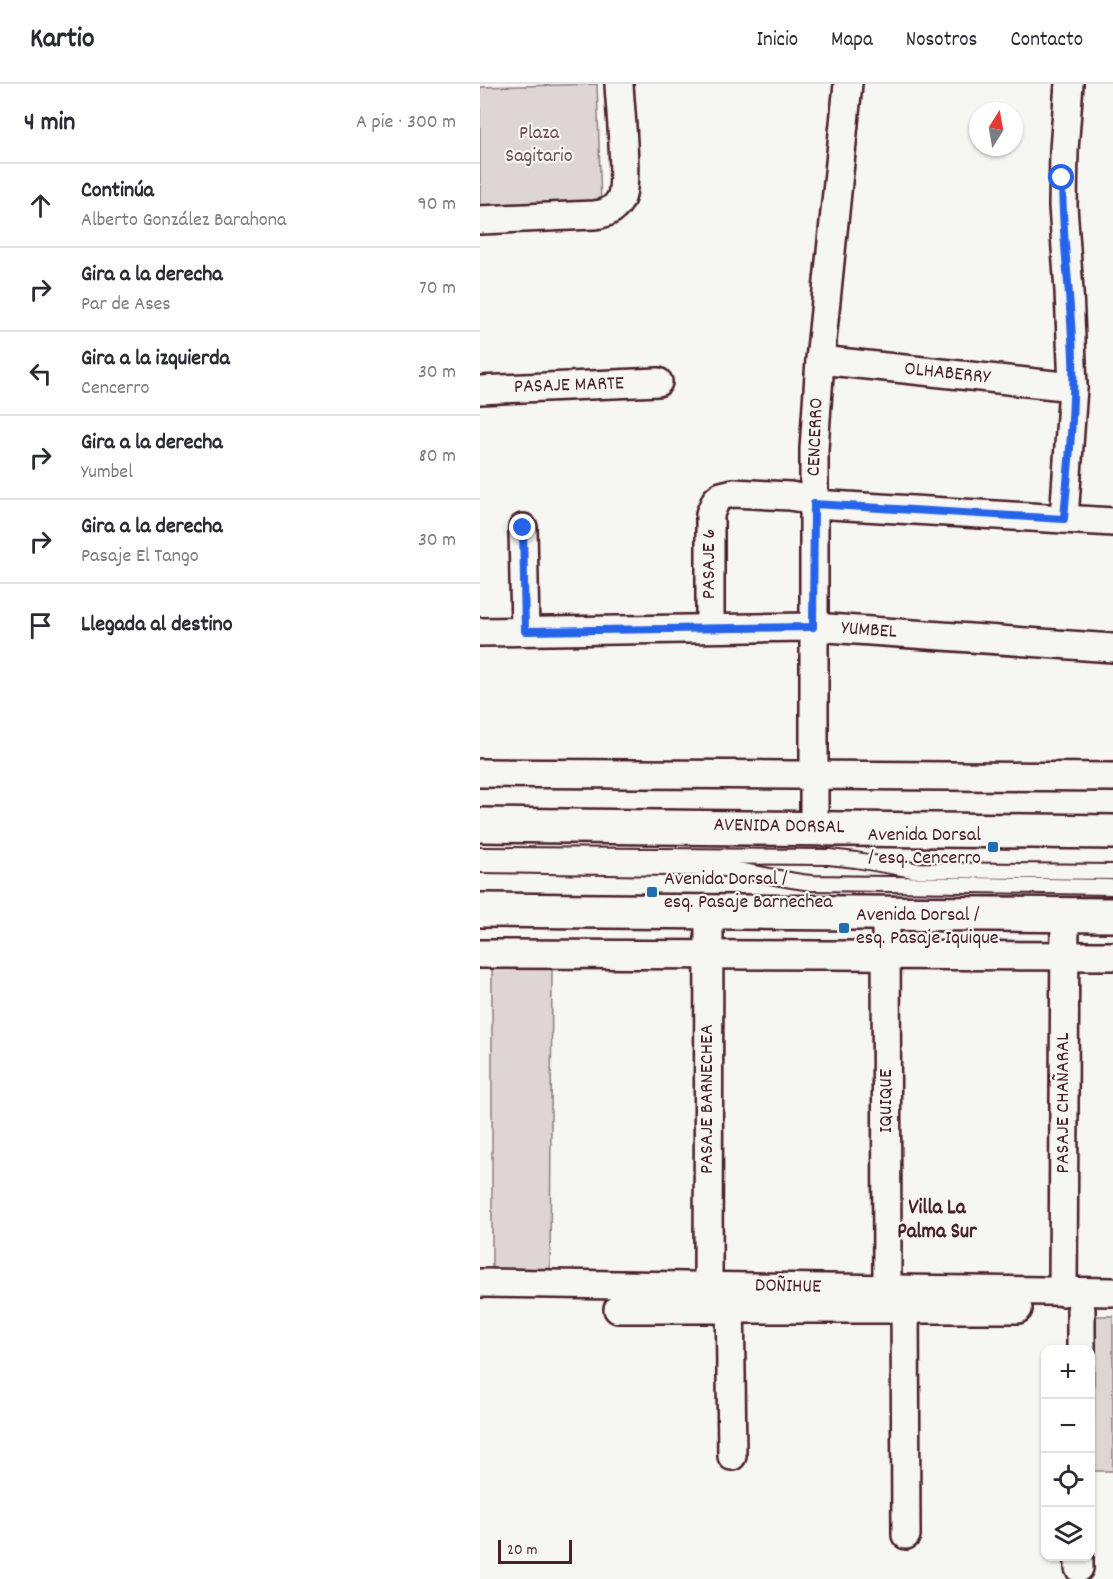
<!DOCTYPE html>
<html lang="es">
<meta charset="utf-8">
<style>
:root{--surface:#fff;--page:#f2f2f3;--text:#2b2b33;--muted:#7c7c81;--line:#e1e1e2}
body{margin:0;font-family:Dekko,sans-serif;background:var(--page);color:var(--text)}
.controls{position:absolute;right:18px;bottom:18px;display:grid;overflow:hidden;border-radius:12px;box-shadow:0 2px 4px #0004}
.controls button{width:54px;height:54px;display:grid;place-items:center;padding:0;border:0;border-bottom:2px solid var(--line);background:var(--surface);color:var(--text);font:30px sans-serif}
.compass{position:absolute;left:489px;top:18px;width:54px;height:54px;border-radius:50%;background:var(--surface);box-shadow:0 2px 4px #0004;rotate:11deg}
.scale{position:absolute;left:18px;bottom:15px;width:74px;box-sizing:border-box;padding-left:6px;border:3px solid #4a1f2b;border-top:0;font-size:16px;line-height:21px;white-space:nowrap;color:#4a1f2b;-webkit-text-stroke:4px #f6f6f2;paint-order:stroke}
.stop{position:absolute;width:18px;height:18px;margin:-14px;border:4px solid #2563eb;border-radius:50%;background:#fff}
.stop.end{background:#2563eb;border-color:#fff;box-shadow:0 2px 6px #0008}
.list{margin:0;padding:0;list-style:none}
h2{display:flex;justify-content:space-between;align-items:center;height:78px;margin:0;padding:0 24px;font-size:26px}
h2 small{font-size:20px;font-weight:400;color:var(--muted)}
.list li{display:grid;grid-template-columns:39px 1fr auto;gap:18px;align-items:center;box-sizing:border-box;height:84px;padding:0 24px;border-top:2px solid var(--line)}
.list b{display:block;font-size:22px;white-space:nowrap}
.list p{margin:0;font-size:20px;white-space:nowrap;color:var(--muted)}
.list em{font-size:20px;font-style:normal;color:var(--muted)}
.icon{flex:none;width:33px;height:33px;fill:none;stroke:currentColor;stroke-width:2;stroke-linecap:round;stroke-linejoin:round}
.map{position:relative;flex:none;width:633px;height:1495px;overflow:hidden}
header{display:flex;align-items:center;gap:36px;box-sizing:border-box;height:84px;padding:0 30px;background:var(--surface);border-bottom:2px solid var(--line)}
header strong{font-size:28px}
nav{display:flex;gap:33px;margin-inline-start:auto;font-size:21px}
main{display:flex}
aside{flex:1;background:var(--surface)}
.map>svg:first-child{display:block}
</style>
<header>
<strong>Kartio</strong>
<nav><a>Inicio</a><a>Mapa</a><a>Nosotros</a><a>Contacto</a></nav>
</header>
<main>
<aside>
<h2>4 min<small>A pie · 300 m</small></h2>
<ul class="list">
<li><svg class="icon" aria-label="ahead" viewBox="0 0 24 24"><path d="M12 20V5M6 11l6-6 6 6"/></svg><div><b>Continúa</b><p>Alberto González Barahona</p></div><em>90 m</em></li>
<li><svg class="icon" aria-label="right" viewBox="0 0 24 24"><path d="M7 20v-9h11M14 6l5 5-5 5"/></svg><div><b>Gira a la derecha</b><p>Par de Ases</p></div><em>70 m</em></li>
<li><svg class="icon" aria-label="left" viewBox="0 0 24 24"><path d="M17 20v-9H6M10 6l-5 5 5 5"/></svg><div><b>Gira a la izquierda</b><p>Cencerro</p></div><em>30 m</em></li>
<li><svg class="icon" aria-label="right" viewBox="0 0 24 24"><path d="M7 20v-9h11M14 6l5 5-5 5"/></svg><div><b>Gira a la derecha</b><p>Yumbel</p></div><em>80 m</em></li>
<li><svg class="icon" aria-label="right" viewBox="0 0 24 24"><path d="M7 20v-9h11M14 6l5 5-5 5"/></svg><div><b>Gira a la derecha</b><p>Pasaje El Tango</p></div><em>30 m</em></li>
<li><svg class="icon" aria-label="arrive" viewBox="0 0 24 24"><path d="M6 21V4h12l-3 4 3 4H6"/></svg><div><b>Llegada al destino</b></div></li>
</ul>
</aside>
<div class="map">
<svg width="633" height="1495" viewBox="0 0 633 1495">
<rect width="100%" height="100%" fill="#f6f6f2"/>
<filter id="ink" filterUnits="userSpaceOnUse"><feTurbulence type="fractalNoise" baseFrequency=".0167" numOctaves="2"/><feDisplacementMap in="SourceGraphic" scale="12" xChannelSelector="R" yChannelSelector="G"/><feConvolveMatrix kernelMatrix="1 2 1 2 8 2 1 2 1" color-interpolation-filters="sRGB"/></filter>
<g filter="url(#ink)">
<g fill="#ddd6d5" stroke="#947a80" stroke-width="1.5">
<polygon points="117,0 121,121 0,125 0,3"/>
<polygon points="72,883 70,1190 12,1191 12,885"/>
<polygon points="615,1232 633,1232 633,1387 613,1387"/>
</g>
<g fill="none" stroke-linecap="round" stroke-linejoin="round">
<g stroke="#4a1f2b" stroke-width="18">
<g id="service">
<polyline points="0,771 349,773 376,776 434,786 633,788"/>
<path d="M0,781l248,4c28,3 55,11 83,14l302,4"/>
</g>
</g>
<g stroke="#4a1f2b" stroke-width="32">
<g id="minor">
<path d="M0,136l114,-5c12,-1 22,-6 27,-17 7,-17 -1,-92 -2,-114"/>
<polyline points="340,276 593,303"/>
<polyline points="0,306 178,298"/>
<polyline points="584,435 593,303 589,207 583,122 584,66 589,0"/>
<polyline points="43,444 45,547"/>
<polyline points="230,544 230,430 236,416 241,412 253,409 310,412 321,414 334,420 633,438"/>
<polyline points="0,548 333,543 633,564"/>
<polyline points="0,689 633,693"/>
<polyline points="334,743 334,365 340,276 368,0"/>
<polyline points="406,829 407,1205"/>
<polyline points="0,870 633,872"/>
<polyline points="0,1199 633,1208"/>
<polyline points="228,1202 229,828"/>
<polyline points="250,1206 252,1372"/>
<polyline points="425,1207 426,1451"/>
<polyline points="583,1208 585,830"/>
<polyline points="138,1225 538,1225"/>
<polyline points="601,1266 601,1226"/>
<polyline points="599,1484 599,1472"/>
</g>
</g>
<g stroke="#4a1f2b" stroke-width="38">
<g id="primary">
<polyline points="0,741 633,748"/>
<polyline points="0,826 633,831"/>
</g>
</g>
<use href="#service" stroke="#f6f6f2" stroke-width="14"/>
<use href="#minor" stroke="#f6f6f2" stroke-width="27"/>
<use href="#primary" stroke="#f6f6f2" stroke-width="33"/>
</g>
</g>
<g fill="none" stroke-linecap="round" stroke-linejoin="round" filter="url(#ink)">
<path stroke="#2563eb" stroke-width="8" d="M43,444l2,103 288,-4 1,-123 250,15c4,-53 11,-108 9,-161 -2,-60 -11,-120 -11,-180"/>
</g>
<g fill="#1f6fb2" stroke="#f6f6f2" stroke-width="2">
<rect x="507" y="757" width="12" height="12" rx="3"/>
<rect x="166" y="802" width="12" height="12" rx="3"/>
<rect x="358" y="838" width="12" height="12" rx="3"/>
</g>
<g text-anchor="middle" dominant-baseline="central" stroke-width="4.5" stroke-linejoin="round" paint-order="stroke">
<g font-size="20" fill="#6f4d56" stroke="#f6f6f2">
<text x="59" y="50">Plaza<tspan x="59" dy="23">Sagitario</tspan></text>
</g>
<g font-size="20" fill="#4a1f2b" stroke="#f6f6f2">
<text transform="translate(467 290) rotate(6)">OLHABERRY</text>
<text transform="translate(89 302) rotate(-2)">PASAJE MARTE</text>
<text transform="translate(336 353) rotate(-88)">CENCERRO</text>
<text transform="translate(230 480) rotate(-90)">PASAJE 6</text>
<text transform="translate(389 547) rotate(4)">YUMBEL</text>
<text transform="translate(299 743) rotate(1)">AVENIDA DORSAL</text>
<text transform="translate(228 1015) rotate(-90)">PASAJE BARNECHEA</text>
<text transform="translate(407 1017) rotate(-90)">IQUIQUE</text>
<text transform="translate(584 1019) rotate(-90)">PASAJE CHAÑARAL</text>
<text transform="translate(308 1203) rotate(1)">DOÑIHUE</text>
</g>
<g font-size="20" fill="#4a1f2b" stroke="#f6f6f2" text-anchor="start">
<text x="501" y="752" text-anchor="end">Avenida Dorsal<tspan x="501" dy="23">/ esq. Cencerro</tspan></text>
<text x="184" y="796">Avenida Dorsal /<tspan x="184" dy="23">esq. Pasaje Barnechea</tspan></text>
<text x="376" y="832">Avenida Dorsal /<tspan x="376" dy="23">esq. Pasaje Iquique</tspan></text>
</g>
<g font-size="21" font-weight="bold" fill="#4a1f2b" stroke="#f6f6f2">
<text x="457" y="1125">Villa La<tspan x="457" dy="24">Palma Sur</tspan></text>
</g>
</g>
</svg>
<div class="controls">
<button>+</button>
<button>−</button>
<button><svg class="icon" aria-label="locate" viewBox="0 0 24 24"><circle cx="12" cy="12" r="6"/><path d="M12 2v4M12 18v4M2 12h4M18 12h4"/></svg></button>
<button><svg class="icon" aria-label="layers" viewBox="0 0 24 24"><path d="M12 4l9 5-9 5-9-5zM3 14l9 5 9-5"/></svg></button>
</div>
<svg class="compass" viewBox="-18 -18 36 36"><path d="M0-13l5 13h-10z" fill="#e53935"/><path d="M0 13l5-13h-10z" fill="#7c7c81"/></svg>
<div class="scale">20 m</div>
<div class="stop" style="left:582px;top:94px"></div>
<div class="stop end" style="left:43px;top:444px"></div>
</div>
</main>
